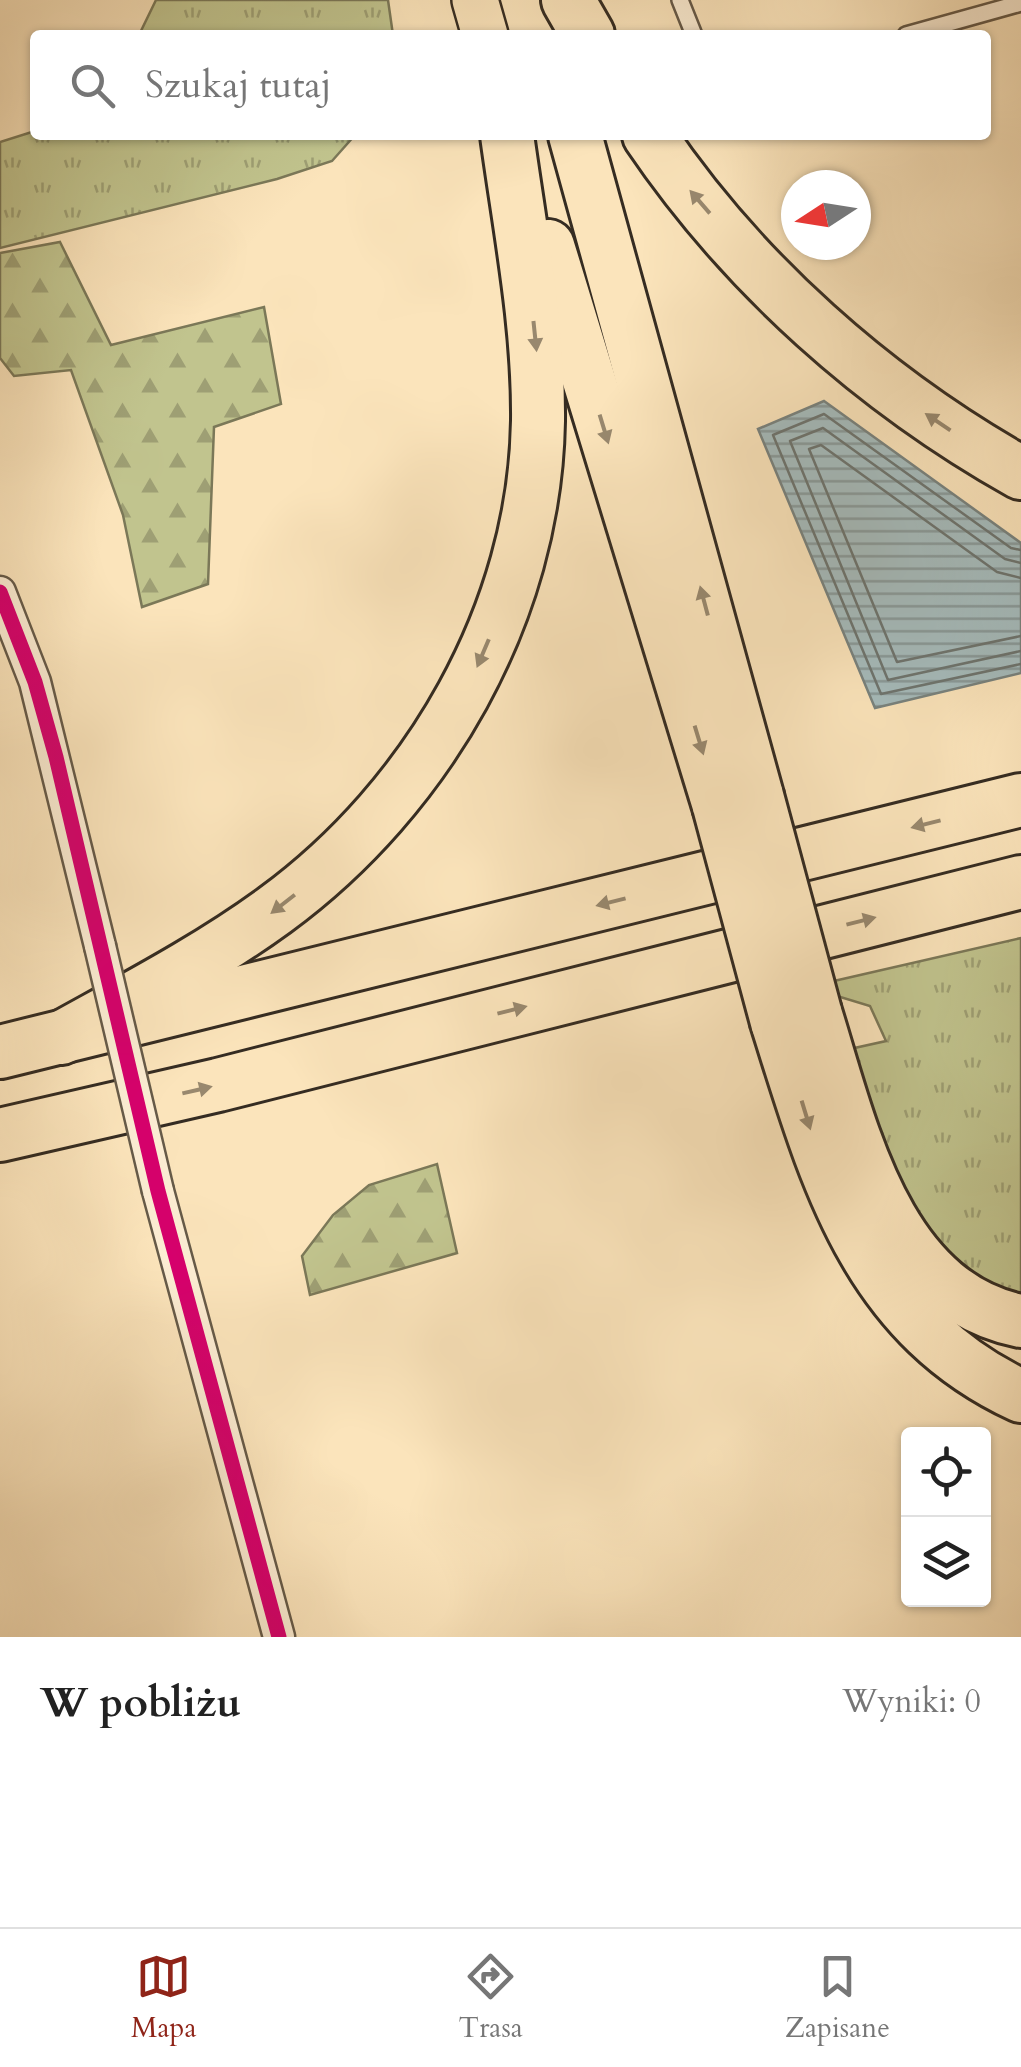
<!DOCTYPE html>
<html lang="pl">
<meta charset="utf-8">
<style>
:root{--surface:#fff;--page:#f2f2f2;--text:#222;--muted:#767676;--line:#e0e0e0;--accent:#8f2418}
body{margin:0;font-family:Cardo,serif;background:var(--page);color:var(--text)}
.controls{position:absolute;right:30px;bottom:30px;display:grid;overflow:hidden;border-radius:10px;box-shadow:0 2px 8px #0004}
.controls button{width:90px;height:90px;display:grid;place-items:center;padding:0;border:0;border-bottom:2px solid var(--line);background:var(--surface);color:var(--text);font:50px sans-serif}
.compass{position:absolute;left:781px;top:170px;width:90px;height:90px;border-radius:50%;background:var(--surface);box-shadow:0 2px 8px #0004;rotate:258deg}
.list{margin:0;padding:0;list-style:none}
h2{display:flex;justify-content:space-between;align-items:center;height:130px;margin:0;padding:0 40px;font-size:42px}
h2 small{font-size:32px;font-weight:400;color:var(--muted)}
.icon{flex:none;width:55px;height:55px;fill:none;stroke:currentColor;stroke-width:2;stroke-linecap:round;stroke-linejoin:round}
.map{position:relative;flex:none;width:1021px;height:1637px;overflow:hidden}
.search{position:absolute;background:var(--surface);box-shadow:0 2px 8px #0004;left:30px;right:30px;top:30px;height:110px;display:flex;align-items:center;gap:25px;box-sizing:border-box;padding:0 35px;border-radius:10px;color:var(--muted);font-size:38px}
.sheet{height:290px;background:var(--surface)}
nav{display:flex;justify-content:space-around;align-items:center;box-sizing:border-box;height:140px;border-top:2px solid var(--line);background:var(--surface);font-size:28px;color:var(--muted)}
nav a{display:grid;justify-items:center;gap:5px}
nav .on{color:var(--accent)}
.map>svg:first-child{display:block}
</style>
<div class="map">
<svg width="1021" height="1637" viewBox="0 0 1021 1637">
<defs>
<pattern id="grass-tufts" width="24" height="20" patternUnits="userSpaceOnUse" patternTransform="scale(2.5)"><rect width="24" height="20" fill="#c1c48e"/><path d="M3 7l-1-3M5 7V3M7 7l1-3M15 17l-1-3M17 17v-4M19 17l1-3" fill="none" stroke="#9e9f74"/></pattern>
<pattern id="forest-firs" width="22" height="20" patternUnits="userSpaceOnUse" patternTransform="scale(2.5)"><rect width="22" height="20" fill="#c1c48e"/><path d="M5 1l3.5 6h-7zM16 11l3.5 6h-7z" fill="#9e9f74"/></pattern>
<pattern id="water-rules" width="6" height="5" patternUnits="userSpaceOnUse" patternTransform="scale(2.5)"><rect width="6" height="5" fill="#a5bbbc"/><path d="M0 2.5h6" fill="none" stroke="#879898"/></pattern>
</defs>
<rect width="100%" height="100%" fill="#fbe4bb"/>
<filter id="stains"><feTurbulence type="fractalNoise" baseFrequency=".002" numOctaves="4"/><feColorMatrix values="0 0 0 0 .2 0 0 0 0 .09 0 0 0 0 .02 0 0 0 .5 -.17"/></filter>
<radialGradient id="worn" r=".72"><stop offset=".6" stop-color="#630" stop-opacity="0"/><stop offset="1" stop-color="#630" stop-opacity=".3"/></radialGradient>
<g fill="url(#grass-tufts)" stroke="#7b7858" stroke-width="2.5">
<polygon points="156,0 388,0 393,35 139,35"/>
<polygon points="35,131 35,135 355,135 332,161 277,179 0,248 0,142"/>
<path d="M1021,938v360c-124,-54 -135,-131 -171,-249l36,-8 -16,-35 -33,-10 -3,-15z"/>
</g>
<g fill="url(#forest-firs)" stroke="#7b7858" stroke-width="2.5">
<polygon points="60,242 111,345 264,307 281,404 214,427 208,584 142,607 123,515 71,370 14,376 0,358 0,253"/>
<polygon points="437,1164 457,1253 310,1295 302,1256 333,1215 369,1185"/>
</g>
<polygon fill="url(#water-rules)" stroke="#78827e" stroke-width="2.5" points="824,401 1021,543 1021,673 875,708 758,429"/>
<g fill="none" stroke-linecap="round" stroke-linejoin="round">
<g stroke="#6d746f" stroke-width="2.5">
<polyline points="1021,550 1011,548 824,414 773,435 881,694 1021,664"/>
<polyline points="1021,563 1005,559 823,428 790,441 888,680 1021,651"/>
<polyline points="1021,578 997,572 821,445 809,449 897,662 1021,636"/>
</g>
<g stroke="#665a48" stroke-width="20">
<g id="lane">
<polyline points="680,0 694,35"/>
<polyline points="906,35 1021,3"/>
</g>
</g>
<g stroke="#665a48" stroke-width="35">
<g id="street">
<polyline points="0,592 35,682 100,946"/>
<polyline points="158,1191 279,1637"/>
</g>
</g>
<g stroke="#352c22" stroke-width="50">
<polyline id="primary" points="475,0 485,35"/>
</g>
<g stroke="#352c22" stroke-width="58">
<g id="highway">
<polyline points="568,0 588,35"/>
<polyline points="575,135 757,796"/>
<path d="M649,135c94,139 226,256 372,338"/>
<polyline points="548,246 719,806"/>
<path d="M815,1012c35,111 69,282 206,309"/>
<path d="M777,1022c48,152 86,301 244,374"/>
<path d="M61,1038c72,-40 147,-79 214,-128 153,-112 260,-297 263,-489 1,-96 -18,-191 -31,-286"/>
<polyline points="0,1052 1021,800"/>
<polyline points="0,1135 218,1085 1021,882"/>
</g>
</g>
<use href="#lane" stroke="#fcedd3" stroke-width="15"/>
<use href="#street" stroke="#fcedd3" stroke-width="30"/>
<use href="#primary" stroke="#fbe4bb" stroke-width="45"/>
<use href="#highway" stroke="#fbe4bb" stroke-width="52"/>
<g stroke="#665a48" stroke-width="35" stroke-linecap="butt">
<polyline id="street-bridge" points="100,946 158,1191"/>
</g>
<g stroke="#352c22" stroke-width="58" stroke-linecap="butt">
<g id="highway-bridge">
<polyline points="757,796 815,1012"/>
<polyline points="719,806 777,1022"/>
</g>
</g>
<use href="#street-bridge" stroke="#fcedd3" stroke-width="30"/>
<use href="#highway-bridge" stroke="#fbe4bb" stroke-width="52"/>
<g stroke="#fcedd3" stroke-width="21">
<polyline id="cycleway" points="0,592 35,682 56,757 158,1191 279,1637"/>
</g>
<use href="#cycleway" stroke="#d6006c" stroke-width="15"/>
</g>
<defs><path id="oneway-solid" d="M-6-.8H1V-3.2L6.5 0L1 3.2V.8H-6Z" transform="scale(2.5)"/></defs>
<g fill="#98886e">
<use href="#oneway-solid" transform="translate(700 202) rotate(-131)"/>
<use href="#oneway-solid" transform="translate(535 336) rotate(84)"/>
<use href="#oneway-solid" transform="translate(938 422) rotate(-146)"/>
<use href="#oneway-solid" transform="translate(604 429) rotate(73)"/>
<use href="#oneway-solid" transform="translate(704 601) rotate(-105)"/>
<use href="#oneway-solid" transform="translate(483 653) rotate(113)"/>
<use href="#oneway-solid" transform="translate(699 740) rotate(73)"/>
<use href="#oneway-solid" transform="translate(926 824) rotate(166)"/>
<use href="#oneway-solid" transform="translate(611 902) rotate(166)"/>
<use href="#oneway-solid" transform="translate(283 904) rotate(142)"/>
<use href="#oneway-solid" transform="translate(861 921) rotate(-14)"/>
<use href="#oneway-solid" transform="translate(512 1010) rotate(-14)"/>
<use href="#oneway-solid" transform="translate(197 1090) rotate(-13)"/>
<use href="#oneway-solid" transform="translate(806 1115) rotate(73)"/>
</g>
<rect width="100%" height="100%" filter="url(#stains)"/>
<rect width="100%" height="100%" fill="url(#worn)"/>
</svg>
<div class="controls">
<button><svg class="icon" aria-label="locate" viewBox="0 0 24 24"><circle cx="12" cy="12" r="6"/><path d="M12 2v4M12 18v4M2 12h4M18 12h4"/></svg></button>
<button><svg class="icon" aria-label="layers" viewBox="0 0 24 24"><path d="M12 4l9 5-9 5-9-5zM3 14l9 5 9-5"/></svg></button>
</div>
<svg class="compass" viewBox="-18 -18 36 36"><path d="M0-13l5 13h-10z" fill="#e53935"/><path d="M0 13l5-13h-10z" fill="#767676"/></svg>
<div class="search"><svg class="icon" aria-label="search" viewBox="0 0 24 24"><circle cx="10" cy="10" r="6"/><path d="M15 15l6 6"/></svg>Szukaj tutaj</div>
</div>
<section class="sheet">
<h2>W pobliżu<small>Wyniki: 0</small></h2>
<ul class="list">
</ul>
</section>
<nav>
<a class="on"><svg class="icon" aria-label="map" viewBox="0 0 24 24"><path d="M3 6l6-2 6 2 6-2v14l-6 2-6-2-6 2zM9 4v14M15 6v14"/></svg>Mapa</a>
<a><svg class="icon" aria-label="directions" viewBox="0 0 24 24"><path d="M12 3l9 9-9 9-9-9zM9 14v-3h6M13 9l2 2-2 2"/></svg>Trasa</a>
<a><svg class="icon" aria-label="saved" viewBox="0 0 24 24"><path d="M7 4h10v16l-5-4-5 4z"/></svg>Zapisane</a>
</nav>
